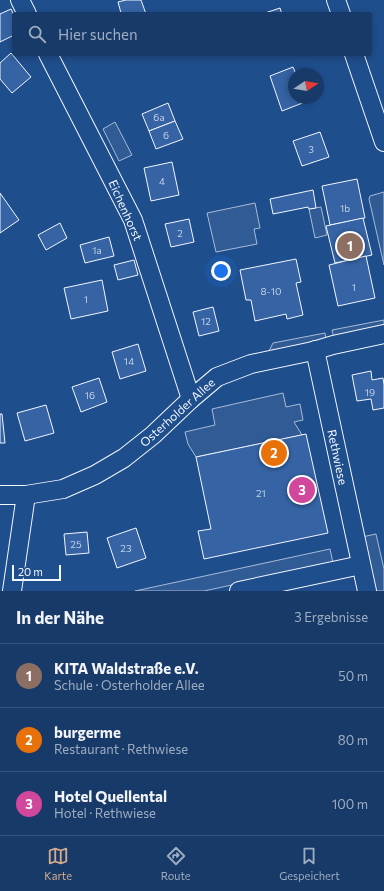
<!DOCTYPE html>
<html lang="de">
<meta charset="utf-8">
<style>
:root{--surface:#173a69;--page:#20416f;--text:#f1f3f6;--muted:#9eadc0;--line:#36547d;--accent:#d6ab8b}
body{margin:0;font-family:Commissioner,sans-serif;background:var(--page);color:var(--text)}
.compass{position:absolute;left:288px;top:68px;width:36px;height:36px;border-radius:50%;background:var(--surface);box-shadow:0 2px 6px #0003;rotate:78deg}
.scale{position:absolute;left:12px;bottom:10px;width:49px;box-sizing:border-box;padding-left:4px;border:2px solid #f2f6ff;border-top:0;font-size:11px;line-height:14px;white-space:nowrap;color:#f2f6ff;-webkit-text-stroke:3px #1f4e8c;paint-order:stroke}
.you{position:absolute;left:221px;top:271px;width:14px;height:14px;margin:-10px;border:3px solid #fff;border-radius:50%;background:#1a73e8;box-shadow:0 0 0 6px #1a73e833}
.badge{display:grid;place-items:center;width:26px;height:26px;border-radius:50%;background:var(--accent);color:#fff;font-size:13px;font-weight:700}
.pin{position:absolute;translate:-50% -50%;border:2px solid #fff;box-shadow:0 1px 4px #0006}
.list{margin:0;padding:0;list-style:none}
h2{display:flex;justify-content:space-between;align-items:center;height:52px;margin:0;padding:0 16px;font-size:17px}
h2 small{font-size:13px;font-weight:400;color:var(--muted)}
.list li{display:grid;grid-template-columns:26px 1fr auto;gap:12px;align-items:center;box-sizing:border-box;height:64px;padding:0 16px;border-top:1px solid var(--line)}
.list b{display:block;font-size:15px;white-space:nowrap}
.list p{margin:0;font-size:13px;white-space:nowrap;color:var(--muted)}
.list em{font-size:13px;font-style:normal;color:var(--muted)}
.icon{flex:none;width:22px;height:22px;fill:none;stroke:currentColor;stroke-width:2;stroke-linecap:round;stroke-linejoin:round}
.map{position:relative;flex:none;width:384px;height:591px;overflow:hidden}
.search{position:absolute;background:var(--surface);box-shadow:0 2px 6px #0003;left:12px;right:12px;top:12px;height:44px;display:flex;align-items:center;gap:10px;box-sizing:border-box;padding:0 14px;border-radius:4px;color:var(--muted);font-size:15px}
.sheet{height:244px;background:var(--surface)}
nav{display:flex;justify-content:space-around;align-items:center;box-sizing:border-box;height:56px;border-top:1px solid var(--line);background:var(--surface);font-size:11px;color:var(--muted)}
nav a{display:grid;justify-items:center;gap:2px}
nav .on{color:var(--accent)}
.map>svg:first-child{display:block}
</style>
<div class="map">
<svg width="384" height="591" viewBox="0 0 384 591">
<rect width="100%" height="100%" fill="#1f4e8c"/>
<g fill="#305b95" stroke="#a8bbd7">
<polygon points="115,122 132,155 119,161 103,129"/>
<polygon points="384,192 384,265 369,199 370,196"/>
<polygon points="255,203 260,228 254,229 257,244 216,252 207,213"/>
<polygon points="321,207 327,235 315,238 309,209"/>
<polygon points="384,320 384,328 334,338 332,330"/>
<polygon points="325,333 326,340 269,351 273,343"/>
<polygon points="283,393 286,407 300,404 303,420 294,422 302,435 196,457 188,444 185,432 215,425 212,409"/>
<polygon points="376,534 384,569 384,591 374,591 362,537"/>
<polygon points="330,549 333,563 204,591 135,591"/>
</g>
<g fill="#3563a3" stroke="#f2f6ff">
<polygon points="126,0 141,0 146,14 118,14 121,13 118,2"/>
<polygon points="280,8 282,14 262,14"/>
<polygon points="11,9 14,15 14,35 0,42 0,14"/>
<polygon points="11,53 31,77 12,93 0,79 0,63"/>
<polygon points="293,67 296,74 294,74 294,98 304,98 305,102 282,111 270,76"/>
<polygon points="168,103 175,121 149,131 142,114"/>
<polygon points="175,121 183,139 156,149 149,131"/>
<polygon points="320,132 329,157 302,166 293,141"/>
<polygon points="172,162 179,195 151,201 144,168"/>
<polygon points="357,179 365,218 330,225 322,186"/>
<polygon points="313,190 316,208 309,209 308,207 273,214 270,199"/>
<polygon points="0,193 19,220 0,233"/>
<polygon points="363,218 372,255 335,263 326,226"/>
<polygon points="189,219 194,242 171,247 165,224"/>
<polygon points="60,223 67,238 46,250 38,235"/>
<polygon points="109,237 114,256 85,263 80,245"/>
<polygon points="366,256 375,298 338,306 329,265"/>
<polygon points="296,259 301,282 296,283 303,315 287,319 286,314 255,321 251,300 246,300 240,270"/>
<polygon points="134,260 138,275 118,280 114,265"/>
<polygon points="102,280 108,311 71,319 64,288"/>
<polygon points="213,307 219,331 199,336 193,312"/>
<polygon points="138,344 146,371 120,379 112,352"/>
<polygon points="371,371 372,380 383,378 384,385 384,408 373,410 371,399 357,401 352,375"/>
<polygon points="99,378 107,402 81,412 72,387"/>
<polygon points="46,405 54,433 25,441 17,413"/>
<polygon points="0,414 2,414 5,443 0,443"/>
<polygon points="306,434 328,533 204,559 198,531 211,529 196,457"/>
<polygon points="136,528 146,558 117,568 107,538"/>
<polygon points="87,532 89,553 66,555 64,534"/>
</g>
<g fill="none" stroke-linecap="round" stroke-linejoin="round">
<g stroke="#f2f6ff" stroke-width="20">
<g id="minor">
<polyline points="20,0 27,14"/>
<polyline points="336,0 341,14"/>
<polyline points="48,54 133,220 191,399"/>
<polyline points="354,54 384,142"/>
<polyline points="315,350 367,591"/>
<polyline points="0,495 26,495 63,489 95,475 124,458 153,435 191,399 217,377 251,364 313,351 333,345 384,334"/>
<polyline points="12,591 26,495"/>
<polyline points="239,591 361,565"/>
</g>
</g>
<use href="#minor" stroke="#1f4e8c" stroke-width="18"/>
</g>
<g text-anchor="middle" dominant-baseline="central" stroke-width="3" stroke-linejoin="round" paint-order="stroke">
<g font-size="10" fill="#c3d1e8">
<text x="159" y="117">6a</text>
<text x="166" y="135">6</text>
<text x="311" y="149">3</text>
<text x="162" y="181">4</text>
<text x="345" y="208">1b</text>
<text x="180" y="233">2</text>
<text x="97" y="250">1a</text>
<text x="354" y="287">1</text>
<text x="271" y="291">8-10</text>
<text x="86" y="299">1</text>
<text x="206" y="321">12</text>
<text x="129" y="361">14</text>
<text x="370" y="392">19</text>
<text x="90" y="395">16</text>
<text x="261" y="493">21</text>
<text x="76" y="544">25</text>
<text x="126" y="548">23</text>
</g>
<g font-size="12" fill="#f2f6ff" stroke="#1f4e8c">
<text transform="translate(126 210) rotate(66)">Eichenhorst</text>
<text transform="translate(177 412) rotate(-42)">Osterholder Allee</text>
<text transform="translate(338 457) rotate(78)">Rethwiese</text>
</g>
</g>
</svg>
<svg class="compass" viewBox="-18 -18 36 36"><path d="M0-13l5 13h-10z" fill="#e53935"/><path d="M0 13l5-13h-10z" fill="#9eadc0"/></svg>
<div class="scale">20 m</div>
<div class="you"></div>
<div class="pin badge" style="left:350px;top:246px;background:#8d6e63">1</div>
<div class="pin badge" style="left:274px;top:453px;background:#e8710a">2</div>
<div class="pin badge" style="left:302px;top:490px;background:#d1479c">3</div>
<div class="search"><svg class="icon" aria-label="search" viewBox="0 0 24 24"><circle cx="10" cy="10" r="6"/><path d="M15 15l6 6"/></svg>Hier suchen</div>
</div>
<section class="sheet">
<h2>In der Nähe<small>3 Ergebnisse</small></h2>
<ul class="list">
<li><span class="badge" style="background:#8d6e63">1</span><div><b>KITA Waldstraße e.V.</b><p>Schule · Osterholder Allee</p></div><em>50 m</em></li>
<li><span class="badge" style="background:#e8710a">2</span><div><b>burgerme</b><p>Restaurant · Rethwiese</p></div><em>80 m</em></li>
<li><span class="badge" style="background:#d1479c">3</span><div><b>Hotel Quellental</b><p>Hotel · Rethwiese</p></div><em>100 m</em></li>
</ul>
</section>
<nav>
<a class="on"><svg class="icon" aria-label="map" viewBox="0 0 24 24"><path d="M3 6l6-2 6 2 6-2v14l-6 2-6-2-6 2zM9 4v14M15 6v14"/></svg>Karte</a>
<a><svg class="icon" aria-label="directions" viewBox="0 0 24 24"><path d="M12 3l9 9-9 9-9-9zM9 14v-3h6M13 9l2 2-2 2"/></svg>Route</a>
<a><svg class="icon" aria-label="saved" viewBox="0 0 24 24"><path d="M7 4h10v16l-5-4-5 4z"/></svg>Gespeichert</a>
</nav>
